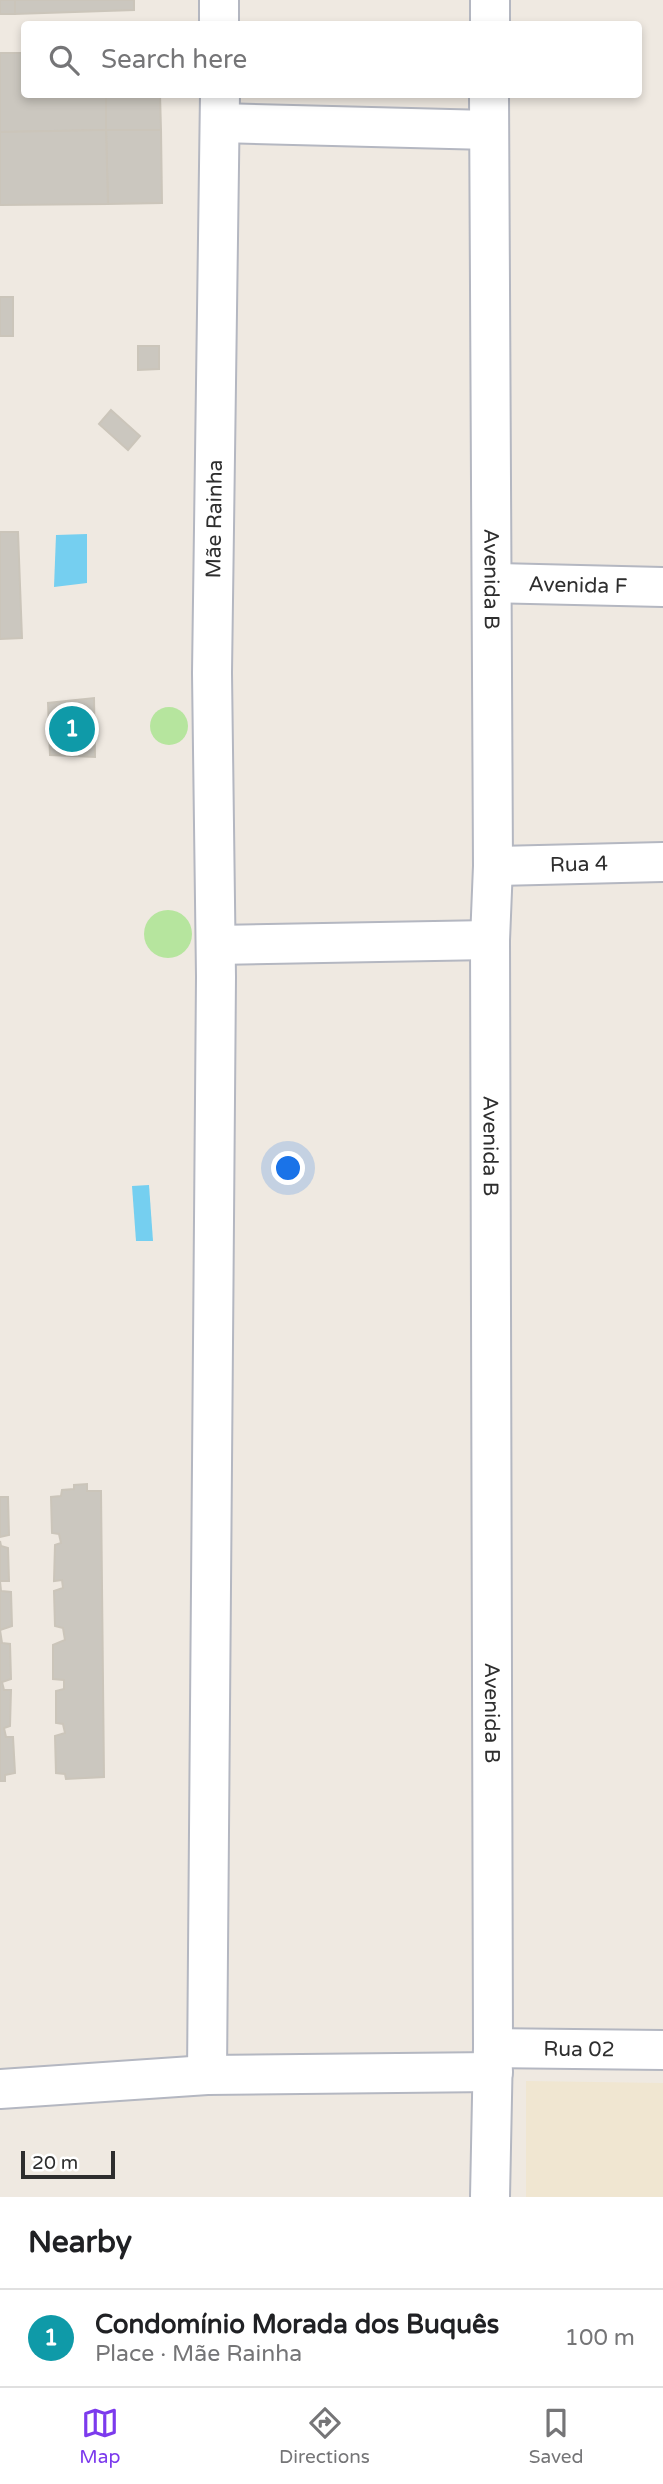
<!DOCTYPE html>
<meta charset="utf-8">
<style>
:root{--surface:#fff;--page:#f2f2f2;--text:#202124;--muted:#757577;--line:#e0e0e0;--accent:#7c3aed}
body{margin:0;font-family:"Varela Round",sans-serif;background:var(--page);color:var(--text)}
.scale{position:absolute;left:21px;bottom:18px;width:94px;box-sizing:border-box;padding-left:7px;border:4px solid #2e2e2e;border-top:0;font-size:19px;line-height:24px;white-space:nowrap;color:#2e2e2e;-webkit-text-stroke:5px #fff;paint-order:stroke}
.you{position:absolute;left:289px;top:1169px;width:24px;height:24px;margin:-18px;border:5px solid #fff;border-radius:50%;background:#1a73e8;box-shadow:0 0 0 10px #1a73e833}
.badge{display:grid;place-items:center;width:46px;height:46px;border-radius:50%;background:var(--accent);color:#fff;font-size:23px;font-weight:700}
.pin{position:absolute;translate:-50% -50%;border:4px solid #fff;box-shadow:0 2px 7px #0006}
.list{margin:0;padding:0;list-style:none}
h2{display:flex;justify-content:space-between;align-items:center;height:91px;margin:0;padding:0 28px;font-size:30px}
h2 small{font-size:23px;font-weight:400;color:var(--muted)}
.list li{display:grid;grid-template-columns:46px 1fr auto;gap:21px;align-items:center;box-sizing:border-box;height:98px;padding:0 28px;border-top:2px solid var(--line)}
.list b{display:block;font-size:26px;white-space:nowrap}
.list p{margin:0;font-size:23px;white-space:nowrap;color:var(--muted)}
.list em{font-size:23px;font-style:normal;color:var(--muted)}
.icon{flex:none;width:38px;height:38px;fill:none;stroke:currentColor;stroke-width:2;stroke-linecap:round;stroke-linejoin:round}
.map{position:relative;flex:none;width:663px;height:2197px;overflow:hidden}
.search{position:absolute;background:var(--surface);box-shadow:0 4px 10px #0003;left:21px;right:21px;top:21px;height:77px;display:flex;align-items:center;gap:18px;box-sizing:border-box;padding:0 24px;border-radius:7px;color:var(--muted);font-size:26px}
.sheet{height:189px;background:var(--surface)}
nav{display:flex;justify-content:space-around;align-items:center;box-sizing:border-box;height:98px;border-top:2px solid var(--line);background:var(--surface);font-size:19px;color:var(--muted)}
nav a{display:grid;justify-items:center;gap:4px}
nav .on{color:var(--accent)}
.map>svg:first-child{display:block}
</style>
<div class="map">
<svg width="663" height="2197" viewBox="0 0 663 2197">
<rect width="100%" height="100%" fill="#efe9e1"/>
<polygon fill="#f0e6d1" points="526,2081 663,2083 663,2197 526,2197"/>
<g fill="#b6e59e">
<circle cx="169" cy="726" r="19"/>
<circle cx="168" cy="934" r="24"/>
</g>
<g fill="#75cff0">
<polygon points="87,534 87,583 54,587 56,535"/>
<polygon points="149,1185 153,1241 136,1241 132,1186"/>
</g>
<g fill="#cbc7bf" stroke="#cbc5ba" stroke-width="2">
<rect x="0" y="0" width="15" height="14"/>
<polygon points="15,0 134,0 134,10 15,14"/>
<polygon points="0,53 24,53 24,94 106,94 106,130 0,132"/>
<polygon points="106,94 160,94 161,130 106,130"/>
<polygon points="106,130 161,130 162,203 108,204"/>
<polygon points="106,130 108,204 0,205 0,132"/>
<rect x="0" y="297" width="13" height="39"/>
<polygon points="138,346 159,346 159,369 138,370"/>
<polygon points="111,410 140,436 128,450 99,424"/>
<polygon points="0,532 18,532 22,638 0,639"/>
<polygon points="94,698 95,757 50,755 48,703"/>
<polygon points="87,1484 87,1491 101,1491 104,1777 66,1779 65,1774 56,1773 55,1736 65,1733 63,1724 56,1723 56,1691 64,1689 64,1680 53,1679 53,1645 65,1640 63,1628 55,1626 54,1591 63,1588 62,1580 54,1581 55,1545 61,1543 59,1534 52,1533 51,1497 61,1496 62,1490 74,1489 74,1485"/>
<polygon points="0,1497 8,1497 9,1535 0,1537"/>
<polygon points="0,1541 1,1546 8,1548 9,1581 0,1581 1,1591 11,1592 12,1626 0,1630 2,1643 10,1644 11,1679 2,1682 4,1690 11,1690 10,1726 4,1728 6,1737 13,1737 15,1773 5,1775 5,1781 0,1781"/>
</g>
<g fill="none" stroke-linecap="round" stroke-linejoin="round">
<g stroke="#b4b7c1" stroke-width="42">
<g id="minor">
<polyline points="219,0 219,24"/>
<polyline points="490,24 490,0"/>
<path id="s1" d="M489,94l4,772 -3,74 3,1108 -3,149"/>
<polyline points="220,123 489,130"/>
<path id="s2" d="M492,583l171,4"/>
<path id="s3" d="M493,866l170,-4"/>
<polyline points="216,945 490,940"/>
<path id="s4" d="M493,2048l170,2"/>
<path id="s5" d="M207,2075l9,-1098 -4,-304 8,-579"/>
<polyline points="0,2089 207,2075 493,2072"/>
</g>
</g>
<use href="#minor" stroke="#fff" stroke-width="38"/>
</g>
<g text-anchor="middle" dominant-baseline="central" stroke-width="7" stroke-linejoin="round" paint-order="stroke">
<g font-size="21" fill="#2e2e2e" stroke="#fff">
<text stroke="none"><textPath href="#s5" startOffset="1556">Mãe Rainha</textPath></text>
<text stroke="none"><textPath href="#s1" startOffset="485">Avenida B</textPath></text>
<text stroke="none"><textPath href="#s2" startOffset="86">Avenida F</textPath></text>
<text stroke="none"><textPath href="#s3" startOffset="86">Rua 4</textPath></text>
<text stroke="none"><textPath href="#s1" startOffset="1052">Avenida B</textPath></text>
<text stroke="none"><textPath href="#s1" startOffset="1619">Avenida B</textPath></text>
<text stroke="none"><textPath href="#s4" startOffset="86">Rua 02</textPath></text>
</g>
</g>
</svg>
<div class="scale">20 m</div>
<div class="you"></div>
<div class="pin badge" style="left:72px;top:729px;background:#0f9aa8">1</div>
<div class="search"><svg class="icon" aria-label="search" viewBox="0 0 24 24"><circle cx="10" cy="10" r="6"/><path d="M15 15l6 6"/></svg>Search here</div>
</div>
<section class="sheet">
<h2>Nearby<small></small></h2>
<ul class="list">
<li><span class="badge" style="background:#0f9aa8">1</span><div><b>Condomínio Morada dos Buquês</b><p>Place · Mãe Rainha</p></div><em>100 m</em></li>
</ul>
</section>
<nav>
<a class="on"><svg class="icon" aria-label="map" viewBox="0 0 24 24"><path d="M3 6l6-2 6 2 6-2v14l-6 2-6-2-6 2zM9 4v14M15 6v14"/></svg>Map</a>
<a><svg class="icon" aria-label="directions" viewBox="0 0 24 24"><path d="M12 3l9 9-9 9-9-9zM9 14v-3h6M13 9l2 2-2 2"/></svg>Directions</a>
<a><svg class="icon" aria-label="saved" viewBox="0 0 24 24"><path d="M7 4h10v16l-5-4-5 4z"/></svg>Saved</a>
</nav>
